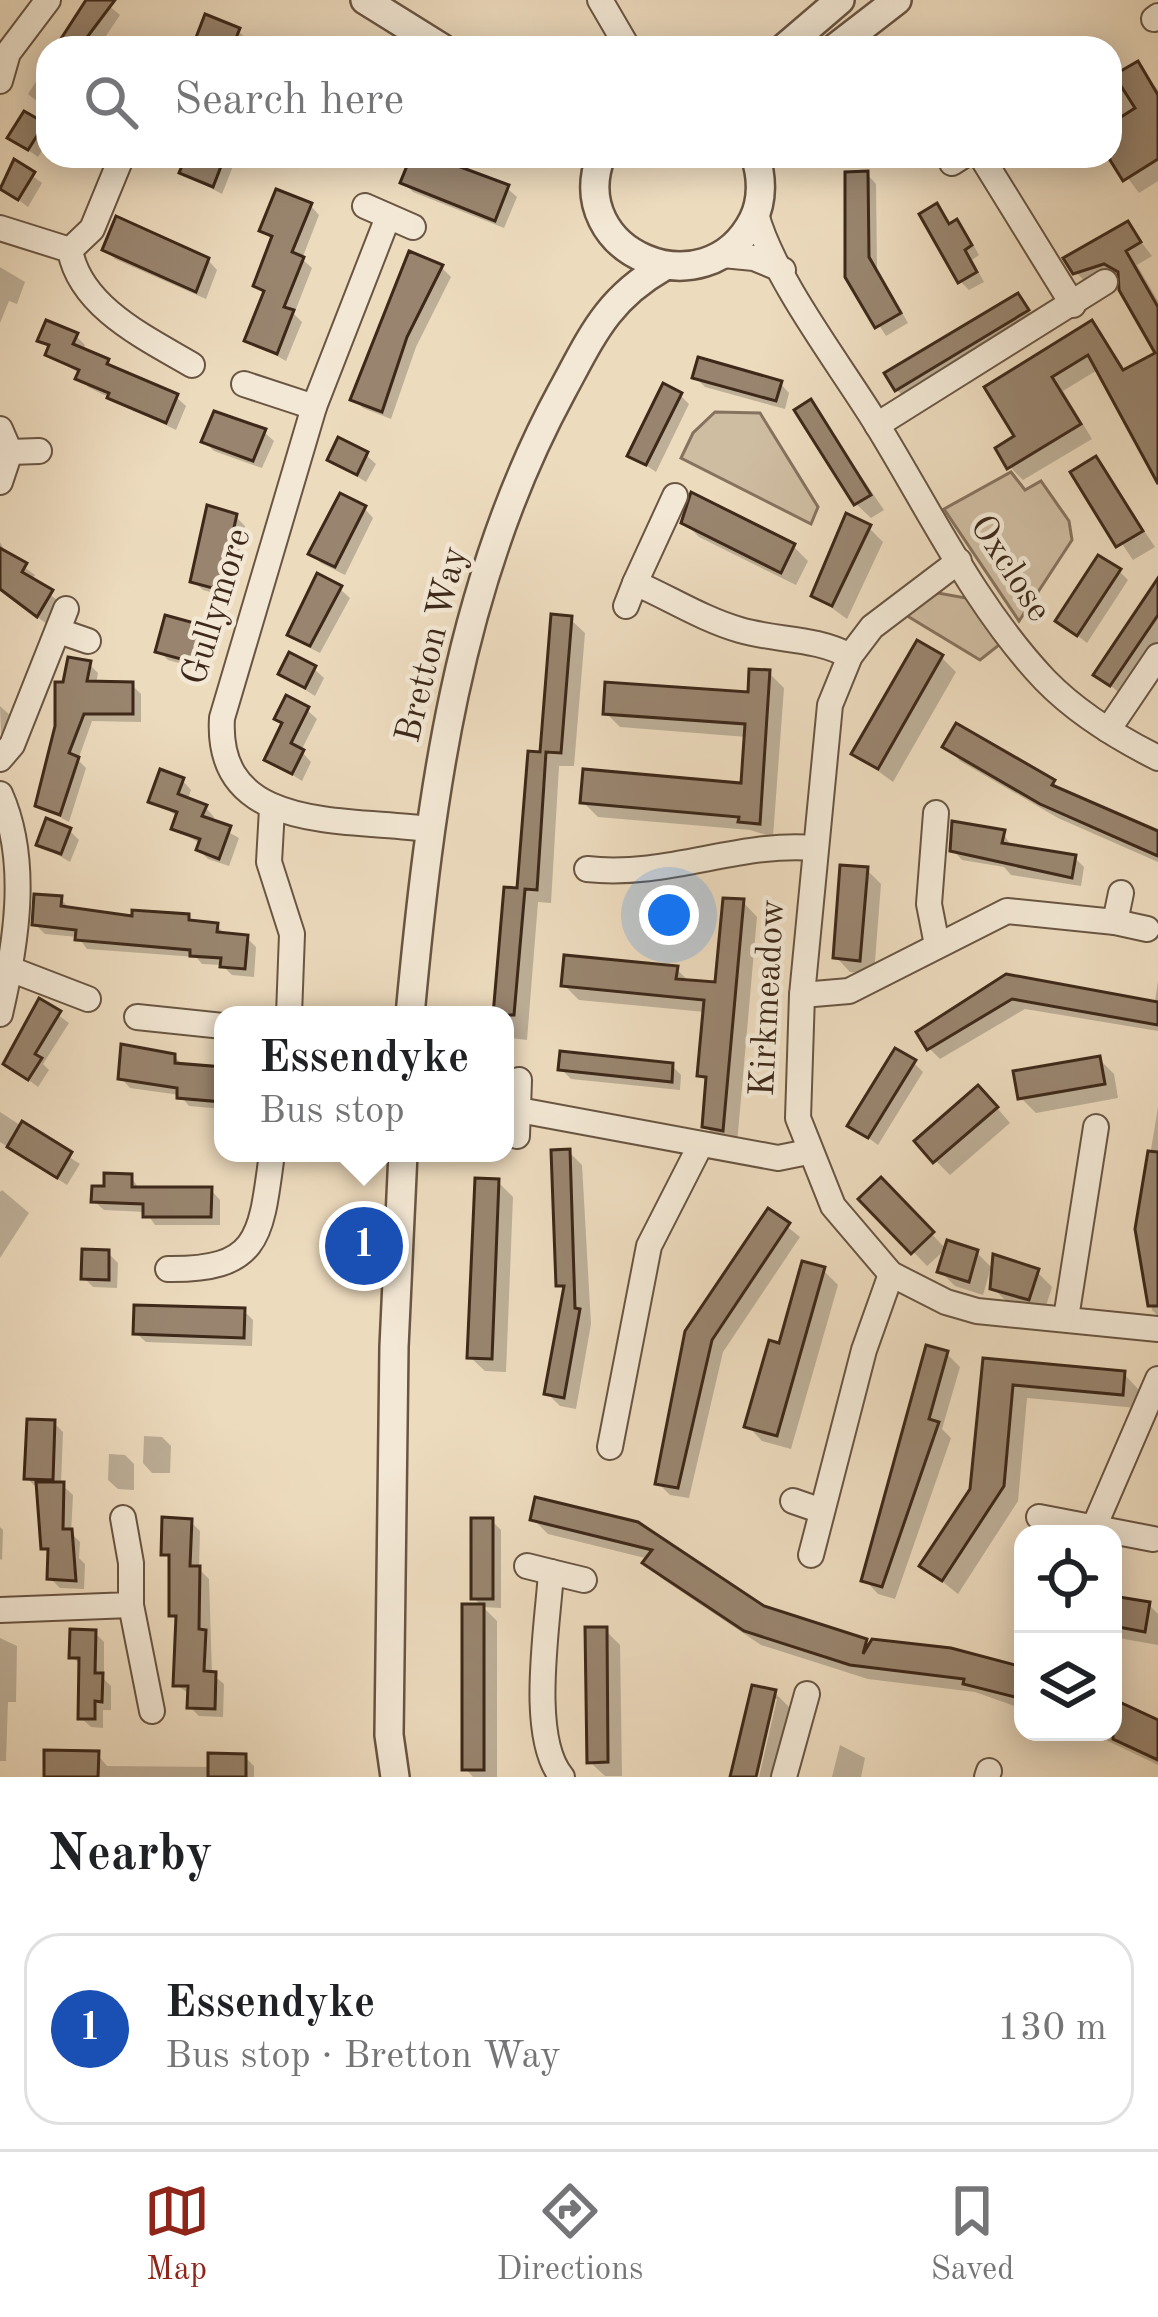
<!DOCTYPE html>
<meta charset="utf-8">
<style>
:root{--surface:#fff;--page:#f2f2f2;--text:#202124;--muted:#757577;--line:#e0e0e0;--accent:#8f2418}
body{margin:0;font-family:"Old Standard TT",serif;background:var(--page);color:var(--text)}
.controls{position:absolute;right:36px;bottom:36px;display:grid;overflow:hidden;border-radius:24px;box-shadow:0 6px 30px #0003}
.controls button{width:108px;height:108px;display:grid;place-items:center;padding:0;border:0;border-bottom:3px solid var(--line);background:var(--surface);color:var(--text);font:60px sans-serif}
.you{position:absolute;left:669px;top:915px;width:42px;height:42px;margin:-30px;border:9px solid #fff;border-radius:50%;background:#1a73e8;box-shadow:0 0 0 18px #1a73e833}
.badge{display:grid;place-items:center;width:78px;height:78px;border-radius:50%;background:var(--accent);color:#fff;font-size:39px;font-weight:700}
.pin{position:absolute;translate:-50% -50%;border:6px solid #fff;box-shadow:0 3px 12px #0006}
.popup{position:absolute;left:214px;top:1006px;width:300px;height:156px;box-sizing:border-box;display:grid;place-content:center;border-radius:24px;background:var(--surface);filter:drop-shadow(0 3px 9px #0005);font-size:39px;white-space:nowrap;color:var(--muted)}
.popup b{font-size:45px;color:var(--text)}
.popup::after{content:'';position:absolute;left:50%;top:100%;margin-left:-24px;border:24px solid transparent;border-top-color:var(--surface)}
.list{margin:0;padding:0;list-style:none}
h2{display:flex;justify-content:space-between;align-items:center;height:156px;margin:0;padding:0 48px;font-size:51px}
h2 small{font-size:39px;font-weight:400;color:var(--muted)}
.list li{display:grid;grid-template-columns:78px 1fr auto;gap:36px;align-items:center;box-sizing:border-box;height:192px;margin:0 24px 24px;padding:0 24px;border:3px solid var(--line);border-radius:36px}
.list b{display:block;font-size:45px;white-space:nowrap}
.list p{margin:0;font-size:39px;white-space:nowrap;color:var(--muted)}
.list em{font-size:39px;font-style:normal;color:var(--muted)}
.icon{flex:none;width:66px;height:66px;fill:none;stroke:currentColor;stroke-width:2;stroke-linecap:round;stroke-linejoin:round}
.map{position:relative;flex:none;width:1158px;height:1777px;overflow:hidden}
.search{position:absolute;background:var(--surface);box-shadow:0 6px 30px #0003;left:36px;right:36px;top:36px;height:132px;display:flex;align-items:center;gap:30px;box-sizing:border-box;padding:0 42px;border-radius:36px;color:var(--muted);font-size:45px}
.sheet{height:372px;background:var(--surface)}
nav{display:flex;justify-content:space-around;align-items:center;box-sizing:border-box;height:168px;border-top:3px solid var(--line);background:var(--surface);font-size:33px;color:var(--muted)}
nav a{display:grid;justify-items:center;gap:6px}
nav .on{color:var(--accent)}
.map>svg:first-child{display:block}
</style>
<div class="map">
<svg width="1158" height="1777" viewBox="0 0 1158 1777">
<rect width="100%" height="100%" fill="#eddbbe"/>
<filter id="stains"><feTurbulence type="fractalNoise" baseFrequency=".00167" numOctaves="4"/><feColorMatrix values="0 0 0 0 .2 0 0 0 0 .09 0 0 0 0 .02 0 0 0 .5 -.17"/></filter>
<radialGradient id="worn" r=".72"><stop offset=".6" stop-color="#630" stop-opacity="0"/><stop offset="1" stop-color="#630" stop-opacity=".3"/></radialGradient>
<g fill="#cfbda2" stroke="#86725e" stroke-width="3">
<polygon points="715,412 760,413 818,507 811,524 681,458 693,433"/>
<polygon points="1011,472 1025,490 1041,481 1069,521 1072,540 1019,621 944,509"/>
<polygon points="938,593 966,598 999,645 980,660 904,614"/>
</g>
<g fill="#0003">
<polygon points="89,0 102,0 120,15 98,48 58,48"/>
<polygon points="238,31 248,40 245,48 195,48"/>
<polygon points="1043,39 1052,48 1027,48"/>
<polygon points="48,63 48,110 28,94"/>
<polygon points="1137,65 1158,90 1158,181 1139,193 1110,154 1110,81"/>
<polygon points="43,126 48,141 38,157 11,138"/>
<polygon points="189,156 237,156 222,194 182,173"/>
<polygon points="334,156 356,156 353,164"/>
<polygon points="414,156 507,188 517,197 504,228 413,192 404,183"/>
<polygon points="886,156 907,156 894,164"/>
<polygon points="15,163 42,183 28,207 1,187"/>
<polygon points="867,174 876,184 877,269 908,323 886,336 848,276"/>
<polygon points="310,205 319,215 302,259 312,268 294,314 302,322 286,361 248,340 265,295 256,286 273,241 263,231"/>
<polygon points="937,207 952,226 957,223 966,232 979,255 972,260 984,282 969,290 960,281"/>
<polygon points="1128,225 1152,256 1137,265 1158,301 1158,353 1121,275 1089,286 1076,272"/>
<polygon points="106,250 208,260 217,270 206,299 115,259"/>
<polygon points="0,267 25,282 17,304 9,301 0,323"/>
<polygon points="441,267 451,277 416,347 391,419 363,408 354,399"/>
<polygon points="1018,297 1041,326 912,404 897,390"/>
<polygon points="1092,324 1126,372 1158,355 1158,478 1099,369 1063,391 1092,439 1023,480 1010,467 1018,437 988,388"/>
<polygon points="76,336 85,345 83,352 176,397 186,406 176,430 88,387 81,374 48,355 51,350 41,340"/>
<polygon points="695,377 780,383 789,393 785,409 705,387"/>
<polygon points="680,395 689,404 656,472 631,455"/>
<polygon points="811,403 884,510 871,518 856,504"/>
<polygon points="264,432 274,441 262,468 214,451 205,442"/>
<polygon points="366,455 376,464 366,482 331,460"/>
<polygon points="1096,459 1155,547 1133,560 1074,473"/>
<polygon points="364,508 373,518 345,575 321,563 312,554"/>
<polygon points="235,516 245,526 229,597 203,590 193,581"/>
<polygon points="684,522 793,546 808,561 796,585 699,537"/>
<polygon points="869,528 883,542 847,619 814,595"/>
<polygon points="0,542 7,555 35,575 31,581 60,602 47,624 0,590"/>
<polygon points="1119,571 1128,580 1087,643 1059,621"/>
<polygon points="1158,583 1158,651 1126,698 1096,674"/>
<polygon points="340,589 350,598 320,653 300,643 291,634"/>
<polygon points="570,619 585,633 574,766 559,766 551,903 538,902 527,1040 511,1038 505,1015 496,1015"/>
<polygon points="207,630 217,639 208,671 168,660 159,651"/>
<polygon points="941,657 956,672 893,782 855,754"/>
<polygon points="89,664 98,673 96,684 132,685 141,694 141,722 92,721 78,760 86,768 69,822 38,805"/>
<polygon points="314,669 324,678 315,696 281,674"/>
<polygon points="769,673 784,688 773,837 750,830 598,817 583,802 744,787 747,737 620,727 606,713 750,695"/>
<polygon points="0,706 13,718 1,735"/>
<polygon points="307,710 317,719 301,751 311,762 302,781 278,766 285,725"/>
<polygon points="946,746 1053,783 1063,793 1158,835 1158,862 1058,818 960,761"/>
<polygon points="182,780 191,790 187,801 205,807 214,817 212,823 239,838 229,866 208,859 199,850 201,844 174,828 179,817 152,801"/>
<polygon points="69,830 79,840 70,862 39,844"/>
<polygon points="1003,833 1012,847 1075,858 1084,867 1081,886 1011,875 1004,867 962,860 953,850"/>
<polygon points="867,870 881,884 874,974 850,972 836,957"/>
<polygon points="61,899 71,910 135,919 188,917 194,924 217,926 227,936 247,938 256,947 254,977 232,975 222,965 202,964 196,957 87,949 78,937 45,934 35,924"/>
<polygon points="743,902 757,917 737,1144 720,1141 705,1126 709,1084 700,1075 705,1012 579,1000 564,985 676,969 691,983 718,985"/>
<polygon points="1007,977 1155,1001 1158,981 1158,1031 1025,1009 940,1059 929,1048"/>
<polygon points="40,1002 69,1023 43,1064 49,1070 38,1087 7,1064"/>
<polygon points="174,1056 185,1067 223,1070 223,1109 189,1106 180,1095 130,1088 121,1078"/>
<polygon points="1099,1059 1114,1074 1118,1098 1036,1113 1021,1098"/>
<polygon points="914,1063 923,1072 878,1145 851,1125"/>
<polygon points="672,1066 681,1075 680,1090 571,1079 561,1069"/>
<polygon points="993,1103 1010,1123 950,1175 936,1161"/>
<polygon points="1158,1107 1158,1316 1152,1310 1138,1229"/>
<polygon points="0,1112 80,1164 67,1185 0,1142"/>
<polygon points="569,1152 582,1165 591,1324 576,1409 560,1406 547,1393 566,1292 559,1285"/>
<polygon points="131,1177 140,1190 211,1190 220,1200 220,1225 155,1225 146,1212 104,1210 94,1201"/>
<polygon points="881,1181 946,1249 927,1266 863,1199"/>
<polygon points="498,1182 513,1197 506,1372 485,1371 470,1357"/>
<polygon points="2,1190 29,1213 0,1258 0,1192"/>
<polygon points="769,1212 800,1237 723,1352 689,1498 670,1495 658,1483 688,1332"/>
<polygon points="976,1252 991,1267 983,1295 955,1286 940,1271"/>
<polygon points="108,1253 118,1263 117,1288 93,1287 84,1278"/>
<polygon points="823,1270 838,1285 791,1449 762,1441 748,1426 781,1347"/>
<polygon points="1037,1272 1052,1287 1044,1312 1008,1303 993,1288"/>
<polygon points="244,1311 253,1320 252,1346 146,1342 136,1333"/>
<polygon points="947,1354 960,1367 942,1429 951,1438 895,1599 878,1594 865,1580"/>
<polygon points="986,1361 1124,1374 1138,1389 1137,1408 1027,1398 1018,1501 958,1594 923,1566 972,1490"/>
<polygon points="54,1423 63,1432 61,1484 73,1495 71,1533 80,1542 79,1558 85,1564 84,1589 60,1588 50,1578 51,1555 44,1547 36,1487 27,1478"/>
<polygon points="144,1436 162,1437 171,1446 170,1473 152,1473 143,1463"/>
<polygon points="109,1454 125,1455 134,1464 134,1490 118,1489 108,1480"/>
<polygon points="533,1519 637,1525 762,1609 870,1647 1023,1670 1023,1709 975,1692 868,1679 761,1645 661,1578 646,1563 649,1559 548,1534"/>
<polygon points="190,1521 200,1531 199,1569 209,1579 212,1674 224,1684 223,1717 199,1716 190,1707 190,1694 176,1685 178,1621 172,1615 172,1562 164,1553"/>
<polygon points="492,1521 501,1530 501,1608 483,1607 497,1621 497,1777 473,1777 465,1768 482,1607 474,1598"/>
<polygon points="0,1527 3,1530 2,1560 0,1559"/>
<polygon points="1113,1599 1149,1605 1158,1614 1158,1645 1113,1637"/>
<polygon points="605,1630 620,1645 622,1776 605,1776 590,1762"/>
<polygon points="95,1633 104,1642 104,1679 111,1686 111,1710 103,1710 103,1728 91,1727 81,1718 82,1666 72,1657"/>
<polygon points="0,1638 17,1646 16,1702 8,1702 6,1761 0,1761"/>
<polygon points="754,1688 775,1693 790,1708 773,1777 759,1777 777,1699 771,1699 753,1777 733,1777"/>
<polygon points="1113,1702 1158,1723 1158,1765 1089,1732 1113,1732"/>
<polygon points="840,1745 865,1758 861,1777 832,1777"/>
<polygon points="97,1754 107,1766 211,1767 245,1757 254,1766 254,1777 47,1777"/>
</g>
<g fill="#99856f" stroke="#3d2819" stroke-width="3">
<polygon points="86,0 115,0 79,48 55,48"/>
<polygon points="205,14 240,28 232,48 192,48"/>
<polygon points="1138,61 1158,95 1158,159 1123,181 1110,160 1110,124 1135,108 1114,75"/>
<polygon points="24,111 45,123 28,150 7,138"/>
<polygon points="186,156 225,156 213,187 179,173"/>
<polygon points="411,156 431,156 509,185 495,221 400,183"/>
<polygon points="14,159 35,172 18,200 0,189"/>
<polygon points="868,171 869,257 901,313 875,328 845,277 845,172"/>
<polygon points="276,189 312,203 292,252 304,257 284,307 294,310 277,354 244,341 264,291 253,286 272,236 259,231"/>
<polygon points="937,203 949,224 957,219 972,245 965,250 977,272 958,283 919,214"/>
<polygon points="116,216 209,258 196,292 102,250"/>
<polygon points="1128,221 1141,242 1126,251 1158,307 1158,484 1088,355 1052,377 1081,424 1007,469 995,448 1014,436 984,387 1092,320 1123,370 1155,353 1119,290 1118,272 1104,264 1073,274 1063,258"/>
<polygon points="409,251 443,265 407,337 382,412 350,400"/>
<polygon points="1018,293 1029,310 895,391 884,373"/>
<polygon points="46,320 78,333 73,344 109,359 107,364 178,394 166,423 107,398 109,393 75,379 79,370 45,355 49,345 37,341"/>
<polygon points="698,357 782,381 776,401 692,378"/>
<polygon points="663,383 682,393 646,465 627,456"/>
<polygon points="811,399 871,495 854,505 794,410"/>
<polygon points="214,411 266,429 253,461 201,442"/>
<polygon points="338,437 368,452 357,475 327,460"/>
<polygon points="1096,456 1143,531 1116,547 1070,472"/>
<polygon points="691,492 795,544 781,573 681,523"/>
<polygon points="340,493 366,506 335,567 308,554"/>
<polygon points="207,505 237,514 220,590 190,582"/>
<polygon points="846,513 871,525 832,606 811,596"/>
<polygon points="0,548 27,563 22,572 53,590 37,617 0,589"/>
<polygon points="1098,555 1121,569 1077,636 1055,621"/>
<polygon points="317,573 342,586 310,646 287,635"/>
<polygon points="1158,578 1158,615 1110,686 1093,675"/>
<polygon points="551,614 572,616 561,753 546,752 537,890 525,889 514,1015 493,1015 504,887 517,888 528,751 540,752"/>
<polygon points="165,615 209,627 199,664 155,652"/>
<polygon points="917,640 943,655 878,769 851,754"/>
<polygon points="289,652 316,666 305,688 278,674"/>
<polygon points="68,657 91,661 87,681 133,682 133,714 84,714 69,753 79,757 60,815 35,806 55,726 55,682 63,682"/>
<polygon points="749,669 770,670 760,824 738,822 739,817 580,803 583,769 741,783 745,724 603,714 605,682 748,692"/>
<polygon points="286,695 309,707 291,743 304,750 292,774 264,760 282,723 274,719"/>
<polygon points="956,723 1055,780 1052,785 1158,831 1158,856 1040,804 942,747"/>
<polygon points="160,769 184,778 178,794 207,805 202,816 231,826 219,859 196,850 200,839 171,829 177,812 148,802"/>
<polygon points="46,818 71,828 61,854 36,845"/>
<polygon points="952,821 1005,830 1002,843 1076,855 1072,878 950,851"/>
<polygon points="840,865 868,867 860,961 833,958"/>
<polygon points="34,894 62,896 61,906 132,916 132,910 189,914 189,920 218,923 217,932 248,935 245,969 220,967 221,958 190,956 190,950 75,940 76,930 32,925"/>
<polygon points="723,898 744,899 723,1131 702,1127 706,1077 697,1076 704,1000 561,986 564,955 678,966 676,979 715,982"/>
<polygon points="1006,974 1158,1002 1158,1025 1012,999 927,1050 916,1032"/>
<polygon points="39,998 61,1011 35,1054 42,1058 28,1080 3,1064"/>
<polygon points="121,1044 175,1054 175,1063 223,1067 223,1102 177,1098 177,1088 118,1079"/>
<polygon points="895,1048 916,1060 868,1138 847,1126"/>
<polygon points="560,1051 673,1063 672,1082 558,1070"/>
<polygon points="1100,1056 1105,1084 1018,1099 1013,1071"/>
<polygon points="978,1085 998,1107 933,1163 914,1141"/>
<polygon points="22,1121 72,1152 57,1178 7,1147"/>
<polygon points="570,1149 575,1308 580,1309 564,1398 544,1394 564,1286 556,1286 551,1150"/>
<polygon points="1148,1151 1158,1152 1158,1306 1148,1306 1135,1229"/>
<polygon points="104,1173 132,1174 132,1187 212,1187 211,1217 143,1217 143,1204 91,1202 92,1186 104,1186"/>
<polygon points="881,1177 934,1232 911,1254 858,1199"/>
<polygon points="475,1178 499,1179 492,1359 467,1358"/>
<polygon points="768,1208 790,1223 712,1340 678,1488 655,1484 685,1331"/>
<polygon points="947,1240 978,1250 969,1282 937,1272"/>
<polygon points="82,1249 109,1250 109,1280 81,1279"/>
<polygon points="993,1254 1039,1269 1029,1300 990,1289"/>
<polygon points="802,1261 825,1267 777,1436 744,1427 769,1340 779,1343"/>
<polygon points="134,1305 245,1308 244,1338 133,1334"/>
<polygon points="926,1345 948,1351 929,1419 939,1422 882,1587 861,1581"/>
<polygon points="983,1358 1125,1371 1123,1395 1013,1385 1004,1486 942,1581 919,1566 970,1489"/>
<polygon points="27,1419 55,1420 53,1480 24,1479"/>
<polygon points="36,1482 64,1482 63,1529 72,1529 76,1581 47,1579 48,1549 41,1549"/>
<polygon points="535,1497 638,1522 764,1606 867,1639 863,1654 872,1639 951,1648 1023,1667 1023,1699 963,1684 964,1679 850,1665 744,1631 642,1563 652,1550 530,1520"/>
<polygon points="162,1517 192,1519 190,1566 200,1566 199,1629 206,1630 204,1671 216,1672 215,1709 187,1708 188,1686 173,1686 176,1616 169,1616 169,1555 161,1555"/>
<rect x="471" y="1518" width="22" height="81"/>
<polygon points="1113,1596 1150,1602 1145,1632 1113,1626"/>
<rect x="462" y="1604" width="22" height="166"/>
<polygon points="585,1627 607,1627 608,1762 587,1763"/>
<polygon points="70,1629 96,1630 95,1673 103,1673 102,1702 95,1701 95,1719 78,1719 79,1658 69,1658"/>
<polygon points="752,1685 776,1690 756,1777 730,1777"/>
<polygon points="1113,1699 1158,1720 1158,1760 1113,1739"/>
<polygon points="44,1750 99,1751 98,1777 44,1777"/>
<polygon points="208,1753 246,1754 246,1777 208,1777"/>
</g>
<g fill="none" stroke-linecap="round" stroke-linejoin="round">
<g stroke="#695542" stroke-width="28">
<g id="minor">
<polyline points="600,0 628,48"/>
<polyline points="1154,19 1158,16"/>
<polyline points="0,81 8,53 48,0"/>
<polyline points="981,156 1073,305"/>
<polyline points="952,163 963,156"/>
<polyline points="365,206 413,227"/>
<path d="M756,214c18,66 86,153 123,214 52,85 97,179 166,252 31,32 73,58 113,78"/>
<path d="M388,217l-74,190 -92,311c-7,115 122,100 206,111"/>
<path d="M0,228l70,22c10,57 76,88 122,115"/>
<polyline points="70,250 92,229 122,156"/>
<polyline points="723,255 754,258 783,270"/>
<polyline points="244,384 314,407"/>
<polyline points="877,425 1105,282"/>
<polyline points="0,429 10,452"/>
<polyline points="0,482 10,452 39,451"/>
<polyline points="959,561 872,627 850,656 830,705 802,995 798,1118 833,1206 891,1274 946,1302 977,1311 1158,1329"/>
<polyline points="635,583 675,496"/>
<path d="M626,606l9,-23c35,15 67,36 105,47 38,11 74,7 110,26"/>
<polyline points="59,631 88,641"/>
<polyline points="1108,730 1158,656"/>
<polyline points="0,759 12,745 66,609"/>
<path d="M0,794c30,67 16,151 0,220"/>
<polyline points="272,809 269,862 292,934 289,1015"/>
<polyline points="936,813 929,904 937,945"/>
<path d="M587,869c81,9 153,-28 228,-21"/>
<polyline points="1115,922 1147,929"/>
<polyline points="10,969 88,999"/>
<polyline points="802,995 849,991 1007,911 1115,922 1121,893"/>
<polyline points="137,1017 223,1026"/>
<polyline points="519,1110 778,1158 808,1152"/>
<polyline points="517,1136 519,1080"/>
<path d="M168,1269c92,1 93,-32 104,-116"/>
<polyline points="1066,1318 1096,1127"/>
<polyline points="610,1447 649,1246 700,1146"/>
<polyline points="793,1501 819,1510"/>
<polyline points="1039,1517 1153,1539"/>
<polyline points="1094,1527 1158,1379"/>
<polyline points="811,1555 864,1350 891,1274"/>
<polyline points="527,1566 551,1572"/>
<polyline points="131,1605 152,1711"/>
<polyline points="0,1610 131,1605 131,1563 123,1518"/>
<path d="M562,1777c-34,-40 -14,-153 -11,-205l33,8"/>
<polyline points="784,1777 807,1694"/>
<polyline points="987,1777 989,1771"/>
</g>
</g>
<g stroke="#695542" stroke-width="32">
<g id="tertiary">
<polyline points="365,0 442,48"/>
<polyline points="784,48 840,0"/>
<polyline points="835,48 897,0"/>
<path d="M601,156c-37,97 105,156 152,64 10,-20 9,-44 2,-64"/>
<path d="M410,1015c20,-215 47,-431 152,-624 30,-55 45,-92 101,-124"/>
<polyline points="395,1777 389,1735 394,1347 403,1153"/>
</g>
</g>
<use href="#minor" stroke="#f3e8d5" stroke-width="24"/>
<use href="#tertiary" stroke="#f3e8d5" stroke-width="27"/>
</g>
<g text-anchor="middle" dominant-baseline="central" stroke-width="9" stroke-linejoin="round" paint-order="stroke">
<g font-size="36" fill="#3d2819" stroke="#f3e8d5">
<text transform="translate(1009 569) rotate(57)">Oxclose</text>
<text transform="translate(218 607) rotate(-73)">Gullymore</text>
<text transform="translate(433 645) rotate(-76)">Bretton Way</text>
<text transform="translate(769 998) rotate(-87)">Kirkmeadow</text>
</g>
</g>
<rect width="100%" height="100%" filter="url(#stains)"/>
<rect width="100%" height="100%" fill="url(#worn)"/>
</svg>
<div class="controls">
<button><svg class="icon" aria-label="locate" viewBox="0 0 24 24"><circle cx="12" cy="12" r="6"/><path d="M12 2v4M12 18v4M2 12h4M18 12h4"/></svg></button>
<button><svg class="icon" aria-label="layers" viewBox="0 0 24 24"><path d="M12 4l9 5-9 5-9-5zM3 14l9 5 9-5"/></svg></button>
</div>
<div class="you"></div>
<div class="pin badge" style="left:364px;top:1246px;background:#1a4fb4">1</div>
<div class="popup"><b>Essendyke</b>Bus stop</div>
<div class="search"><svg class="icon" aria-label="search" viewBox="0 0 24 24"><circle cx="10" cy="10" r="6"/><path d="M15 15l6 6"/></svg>Search here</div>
</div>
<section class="sheet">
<h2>Nearby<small></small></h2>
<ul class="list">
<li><span class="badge" style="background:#1a4fb4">1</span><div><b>Essendyke</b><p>Bus stop · Bretton Way</p></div><em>130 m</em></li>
</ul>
</section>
<nav>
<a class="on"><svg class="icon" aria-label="map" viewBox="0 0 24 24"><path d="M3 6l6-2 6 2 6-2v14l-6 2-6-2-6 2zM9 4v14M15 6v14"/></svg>Map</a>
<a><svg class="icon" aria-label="directions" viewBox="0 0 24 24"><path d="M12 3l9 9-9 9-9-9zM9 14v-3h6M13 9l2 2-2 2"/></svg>Directions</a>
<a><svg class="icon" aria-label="saved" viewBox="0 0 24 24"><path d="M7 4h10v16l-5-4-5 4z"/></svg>Saved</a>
</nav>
